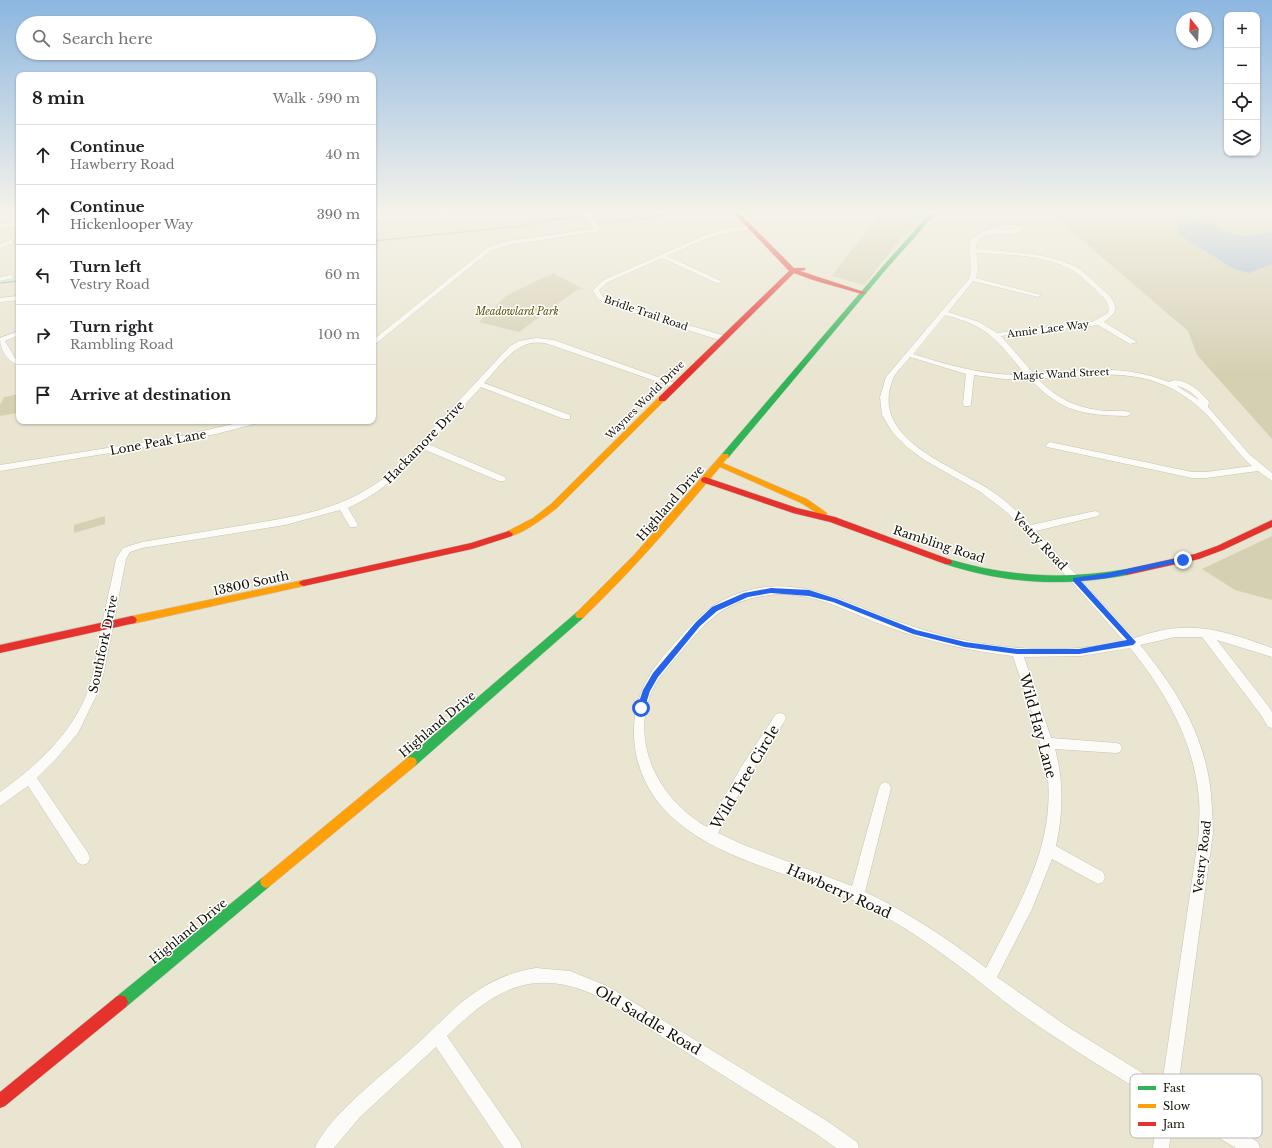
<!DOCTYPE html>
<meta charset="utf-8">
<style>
:root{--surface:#fff;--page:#f2f2f2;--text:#202124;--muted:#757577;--line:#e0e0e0}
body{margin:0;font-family:"Libre Baskerville",serif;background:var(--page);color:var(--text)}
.controls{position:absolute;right:12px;top:12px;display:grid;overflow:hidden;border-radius:8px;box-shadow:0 1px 3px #0004}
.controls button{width:36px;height:36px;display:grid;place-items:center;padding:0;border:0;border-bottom:1px solid var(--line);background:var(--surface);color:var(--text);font:20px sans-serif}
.compass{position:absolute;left:1176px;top:12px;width:36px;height:36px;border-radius:50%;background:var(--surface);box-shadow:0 1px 3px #0004;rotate:342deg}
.stop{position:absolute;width:12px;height:12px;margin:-9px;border:3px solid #2563eb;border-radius:50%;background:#fff}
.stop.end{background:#2563eb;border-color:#fff;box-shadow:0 1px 4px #0008}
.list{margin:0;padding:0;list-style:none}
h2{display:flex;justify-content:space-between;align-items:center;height:52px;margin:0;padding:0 16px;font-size:17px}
h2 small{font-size:13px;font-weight:400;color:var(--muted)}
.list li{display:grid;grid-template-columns:26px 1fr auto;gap:12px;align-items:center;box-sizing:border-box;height:60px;padding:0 16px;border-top:1px solid var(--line)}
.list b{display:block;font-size:15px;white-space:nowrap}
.list p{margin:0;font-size:13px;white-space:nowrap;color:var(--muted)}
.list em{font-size:13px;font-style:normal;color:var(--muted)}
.icon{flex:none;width:22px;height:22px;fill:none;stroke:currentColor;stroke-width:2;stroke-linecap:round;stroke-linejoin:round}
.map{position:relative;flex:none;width:1272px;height:1148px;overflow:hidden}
.search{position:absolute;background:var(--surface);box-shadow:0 1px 3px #0004;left:16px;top:16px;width:360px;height:44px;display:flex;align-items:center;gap:10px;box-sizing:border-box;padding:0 14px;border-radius:22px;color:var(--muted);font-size:15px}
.panel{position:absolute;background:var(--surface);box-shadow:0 1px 3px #0004;left:16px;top:72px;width:360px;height:352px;border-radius:8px}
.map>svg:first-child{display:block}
</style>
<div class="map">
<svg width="1272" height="1148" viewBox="0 0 1272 1148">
<rect width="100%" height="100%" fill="#e9e5d1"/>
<g fill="#d6d0b3">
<path d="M880,211h52c-24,17 -50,50 -67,74l-33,-9 40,-52z"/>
<polygon points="1048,211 1272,211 1272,439 1197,355 1188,331"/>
<polygon points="553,273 585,290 578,289 519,332 479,322 506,296"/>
<polygon points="19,394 19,407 17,413 0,416 0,405 4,397"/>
<polygon points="105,516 105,524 74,533 74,525"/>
<polygon points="1272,536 1272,600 1235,590 1202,569"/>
</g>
<path fill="#a2b9d4" d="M1186,217c21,1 36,16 55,19 11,1 21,-3 31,-4v32l-23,9 -15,-4 -53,-33 -4,-5 2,-9z"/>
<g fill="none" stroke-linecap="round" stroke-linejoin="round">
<g stroke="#a2b9d4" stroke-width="1.5">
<polyline points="599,222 653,218 668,211"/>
<polyline points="373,241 523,226 553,219 585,218"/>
<polyline points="0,283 19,281"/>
</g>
<g stroke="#c5c3b3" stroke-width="1">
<g id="street">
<polygon points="430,211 462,211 441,215"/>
<polygon points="582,211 588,211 601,230 600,231 509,245 491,250 373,346 373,340 487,248 508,241 594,229"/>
<polygon points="744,211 760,211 737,216 734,214"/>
<polygon points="799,211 805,211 807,214 802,215"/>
<polygon points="19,222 19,226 0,228 0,224"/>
<path d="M1004,225h12l8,4 -10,5h-26l-11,7 -1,8c34,3 71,3 102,19 9,6 17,15 25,22 7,6 15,14 11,23l-10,9 33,20 -7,2 -32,-19 -97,11 33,38c50,-3 85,-11 135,8 13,-7 33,10 40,20l-1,5 41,47 23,19v8l-14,-10 -52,7h-14l-145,-31 -1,-2 4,-3 142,30h14l46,-6c-18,-16 -31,-38 -49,-55 -49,-47 -104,-37 -165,-32 19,20 39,29 67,32 8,0 17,-1 25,1l1,2 -4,2c-44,-1 -66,-4 -97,-37h-26l-30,-4 -3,29 -1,2h-6l-1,-2 3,-30 -56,-17c-5,7 -14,14 -17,22 -24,58 55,85 94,109 16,10 30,23 44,37l64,-14 3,1 2,2 -2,2 -62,15 98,107c16,-5 32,-10 48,-10 31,-2 62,10 90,20v9l-55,-17 52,67 3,5v16l-4,-1 -7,-12 -59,-78h-27l-35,8c30,36 57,77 67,124 5,21 5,42 6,64l-36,261 81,48 2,6h-24l-62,-37 -5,37h-16l6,-46c-48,-29 -96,-58 -142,-91 -23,-17 -45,-36 -69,-53 -36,-27 -77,-52 -119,-68 -58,-22 -136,-39 -174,-92 -30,-43 -28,-99 6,-139 32,-37 52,-65 104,-72 49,-5 88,19 132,34 71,26 153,37 227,20l-98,-110 -22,-21 -25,-19 -53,-30 -18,-13 -15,-15 -11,-18 -2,-18 6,-20 83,-98c5,-13 -2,-26 2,-39l11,-8zM1010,228l6,1 -20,1zM976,253c32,2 70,1 99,19 8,5 14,12 21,18 7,7 15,13 12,23l-16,9 -95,11 -18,-11 -31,-10 25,-31 65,16 3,-2 -65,-17 2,-10zM945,315c46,12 52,26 81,60 -39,1 -76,-9 -113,-21zM1177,386c9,2 16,7 22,14zM782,594c43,2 67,19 106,33 41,15 82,24 125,29 9,29 21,58 27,87 2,8 6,17 7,26 10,76 -28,135 -61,199 -38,-29 -78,-56 -121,-76l26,-104 -2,-4 -4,-2 -4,2 -2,4 -27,98 -108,-41 -26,-12 30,-56 36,-55 2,-4 -2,-4 -4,-1 -4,1 -36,55 -33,58c-47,-27 -78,-83 -55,-136 7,-15 19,-27 29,-39 31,-38 50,-55 101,-58zM1130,648c36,44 64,93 69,151 1,11 0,23 0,34l-37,252 -94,-58 -71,-50 35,-68 20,-50 46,25 5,-2 2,-5 -2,-5 -47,-26c7,-33 8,-64 -1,-97l61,4 4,-1 2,-4 -2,-4 -4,-1 -65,-5 -27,-81 57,-1z"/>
<polygon points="749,226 752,228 751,229 726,233 705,239 667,256 721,281 721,283 717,283 662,258 608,282 599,290 602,296 610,302 725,336 725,340 719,340 606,304 597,298 593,290 604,280 701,237 725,229"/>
<polygon points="11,240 13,241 13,243 0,248 0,244"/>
<polygon points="11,275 13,276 13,278 0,281 0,277"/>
<polygon points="19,296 19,300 0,302 0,298"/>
<path d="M19,331v4l-14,6 10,17 4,2v5c-12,-3 -19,-16 -19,-27z"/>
<path d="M536,338l18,2 126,45 -4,2h-3l-125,-43c-30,-8 -45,19 -64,39l86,32v4h-6l-83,-32 -53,57 77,33 1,2 -1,2h-6l-76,-32c-25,27 -41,43 -75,59l10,17 -2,2h-6l-10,-17 -55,15 -143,23 -12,4 -4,7 -22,113 -6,20 -20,41 -22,26 -19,19 51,75 2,5 -2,5 -5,2 -5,-2 -50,-77 -28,20v-14c35,-25 71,-57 87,-99 7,-19 10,-40 13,-60 5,-24 11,-49 16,-74l7,-11 19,-6c34,-6 68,-11 103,-17 57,-10 100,-15 147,-53l118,-126 9,-5z"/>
<polygon points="246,421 259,421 258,423 216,434 177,442 0,471 0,465 177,437"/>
<path d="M536,968l34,3 37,15 220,135 30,21 2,6h-23l-21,-15 -218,-137c-65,-30 -103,-6 -150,40l73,106 2,6h-18l-68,-101 -76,70 -26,31h-19c13,-31 66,-72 92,-95 25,-21 46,-47 73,-64 17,-11 36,-18 56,-21z"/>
</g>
</g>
<g stroke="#c5c3b3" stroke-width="1">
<g id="fast">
<polygon points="935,211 940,211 929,221 888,267 728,458 722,458 721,456 722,454 884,265 925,219"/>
<path d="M948,559c61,18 116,21 179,10l4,3 -4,3c-64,12 -120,9 -182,-11l-1,-2 1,-2z"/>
<polygon points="580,611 583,612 585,615 583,618 415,766 411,767 407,766 405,762 407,758 577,612"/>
<polygon points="266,876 270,878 272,882 270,886 126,1007 121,1009 116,1007 114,1002 116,997 262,878"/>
</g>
</g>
<g stroke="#c5c3b3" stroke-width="1">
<g id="slow">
<path d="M659,397h6l1,2 -109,109c-9,7 -40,31 -51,28l-1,-2 1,-2 27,-14 18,-14z"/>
<path d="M722,454h6l1,2 -6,7 84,36 20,14 -1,2h-6l-19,-12 -81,-36c-44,53 -88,104 -137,151h-6l-2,-3 2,-3 57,-57z"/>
<polygon points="304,580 307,581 309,583 307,585 304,586 132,624 129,623 127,620 129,617 132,616"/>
<polygon points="411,757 415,758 417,762 415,766 270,886 266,888 262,886 260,882 262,878 407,758"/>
</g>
</g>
<g stroke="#c5c3b3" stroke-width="1">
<g id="jam">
<polygon points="732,211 737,211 794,268 805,268 805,270 800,271 867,293 862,294 813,280 794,273 665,401 659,401 659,397 789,271"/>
<polygon points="705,477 797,508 835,517 951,560 952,562 951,564 945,564 830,522 793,513 702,482 701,480 702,478"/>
<polygon points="1272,520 1272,527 1223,550 1199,559 1127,575 1123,572 1127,569 1195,554 1217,546"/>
<polygon points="509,531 513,534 512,536 472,549 304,586 301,585 299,583 301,581 304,580 471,543"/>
<polygon points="132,616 135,617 137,620 135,623 0,653 0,645"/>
<polygon points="121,995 126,997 128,1002 126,1007 5,1106 0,1108 0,1092 116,997"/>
</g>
</g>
<use href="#street" fill="#fcfbf8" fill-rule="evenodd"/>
<use href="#fast" fill="#30b455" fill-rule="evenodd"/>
<use href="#slow" fill="#ff9f0a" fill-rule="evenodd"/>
<use href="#jam" fill="#e5322d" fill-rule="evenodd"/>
</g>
<linearGradient id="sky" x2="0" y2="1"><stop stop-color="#8cb6e0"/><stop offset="0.57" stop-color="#f5f3ea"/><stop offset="1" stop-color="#f5f3ea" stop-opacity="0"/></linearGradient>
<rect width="1272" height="372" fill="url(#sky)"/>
<polygon fill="#2563eb" points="1183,557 1186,560 1185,561 1108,578 1081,581 1136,642 1133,645 1079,654 1017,654 965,647 913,634 833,602 809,596 771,593 748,597 717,611 700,626 658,677 650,691 644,710 638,710 637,708 643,690 653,673 696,622 712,607 744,593 771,588 809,590 837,599 916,630 965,642 1017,649 1079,649 1127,640 1073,581 1073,578 1108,573"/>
<g text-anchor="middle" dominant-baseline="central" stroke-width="3" stroke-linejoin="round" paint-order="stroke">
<g font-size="10" font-style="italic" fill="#5f5206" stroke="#fff">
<text x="517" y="311">Meadowlard Park</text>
</g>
<g font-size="10" fill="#110f03" stroke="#fff">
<text transform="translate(646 313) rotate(19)">Bridle Trail Road</text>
<text transform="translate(1048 329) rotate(-7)">Annie Lace Way</text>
<text transform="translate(1061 374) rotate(-3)">Magic Wand Street</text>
<text transform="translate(645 400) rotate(-45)">Waynes World Drive</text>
</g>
<g font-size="12" fill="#110f03" stroke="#fff">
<text transform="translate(158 442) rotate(-10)">Lone Peak Lane</text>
<text transform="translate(424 442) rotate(-46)">Hackamore Drive</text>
<text transform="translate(670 503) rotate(-49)">Highland Drive</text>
<text transform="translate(1040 541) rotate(47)">Vestry Road</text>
<text transform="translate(939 544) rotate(18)">Rambling Road</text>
<text transform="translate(251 583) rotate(-12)">13800 South</text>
<text transform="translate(103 644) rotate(-78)">Southfork Drive</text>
<text transform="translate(437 724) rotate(-40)">Highland Drive</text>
<text transform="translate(1202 857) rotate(-83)">Vestry Road</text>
<text transform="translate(188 931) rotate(-39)">Highland Drive</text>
</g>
<g font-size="14" fill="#110f03" stroke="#fff">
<text transform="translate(1038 726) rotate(75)">Wild Hay Lane</text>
<text transform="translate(745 777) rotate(-59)">Wild Tree Circle</text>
<text transform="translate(839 891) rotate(24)">Hawberry Road</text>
<text transform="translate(648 1020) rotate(31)">Old Saddle Road</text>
</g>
</g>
<rect x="1130" y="1074" width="132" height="64" rx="6" fill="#fff" stroke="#b8b7b3" stroke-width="1"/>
<rect x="1138" y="1086" width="18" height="4" fill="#30b455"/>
<rect x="1138" y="1104" width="18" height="4" fill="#ff9f0a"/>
<rect x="1138" y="1122" width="18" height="4" fill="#e5322d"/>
<g font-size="11" fill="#110f03">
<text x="1163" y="1092">Fast</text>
<text x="1163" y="1110">Slow</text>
<text x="1163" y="1128">Jam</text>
</g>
</svg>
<div class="controls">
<button>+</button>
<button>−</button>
<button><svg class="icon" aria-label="locate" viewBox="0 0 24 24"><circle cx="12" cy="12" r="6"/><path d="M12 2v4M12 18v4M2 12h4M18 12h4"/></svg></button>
<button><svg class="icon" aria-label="layers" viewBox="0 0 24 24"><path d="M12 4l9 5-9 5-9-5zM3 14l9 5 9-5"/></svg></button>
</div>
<svg class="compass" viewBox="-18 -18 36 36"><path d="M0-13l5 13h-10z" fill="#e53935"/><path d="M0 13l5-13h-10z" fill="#757577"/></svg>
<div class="stop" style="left:641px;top:708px"></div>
<div class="stop end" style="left:1183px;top:560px"></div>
<div class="search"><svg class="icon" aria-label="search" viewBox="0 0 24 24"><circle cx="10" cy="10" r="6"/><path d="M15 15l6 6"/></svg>Search here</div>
<section class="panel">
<h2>8 min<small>Walk · 590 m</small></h2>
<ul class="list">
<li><svg class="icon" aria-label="ahead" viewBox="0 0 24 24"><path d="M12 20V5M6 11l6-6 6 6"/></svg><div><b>Continue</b><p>Hawberry Road</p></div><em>40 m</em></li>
<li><svg class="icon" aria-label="ahead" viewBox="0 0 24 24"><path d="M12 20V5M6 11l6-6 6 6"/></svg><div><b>Continue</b><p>Hickenlooper Way</p></div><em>390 m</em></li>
<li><svg class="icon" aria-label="left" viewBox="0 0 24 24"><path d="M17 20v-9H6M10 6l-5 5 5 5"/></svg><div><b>Turn left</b><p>Vestry Road</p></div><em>60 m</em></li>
<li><svg class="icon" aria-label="right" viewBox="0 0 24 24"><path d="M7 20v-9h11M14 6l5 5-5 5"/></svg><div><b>Turn right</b><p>Rambling Road</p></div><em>100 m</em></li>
<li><svg class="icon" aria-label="arrive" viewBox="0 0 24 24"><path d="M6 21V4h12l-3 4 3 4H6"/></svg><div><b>Arrive at destination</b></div></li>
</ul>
</section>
</div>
